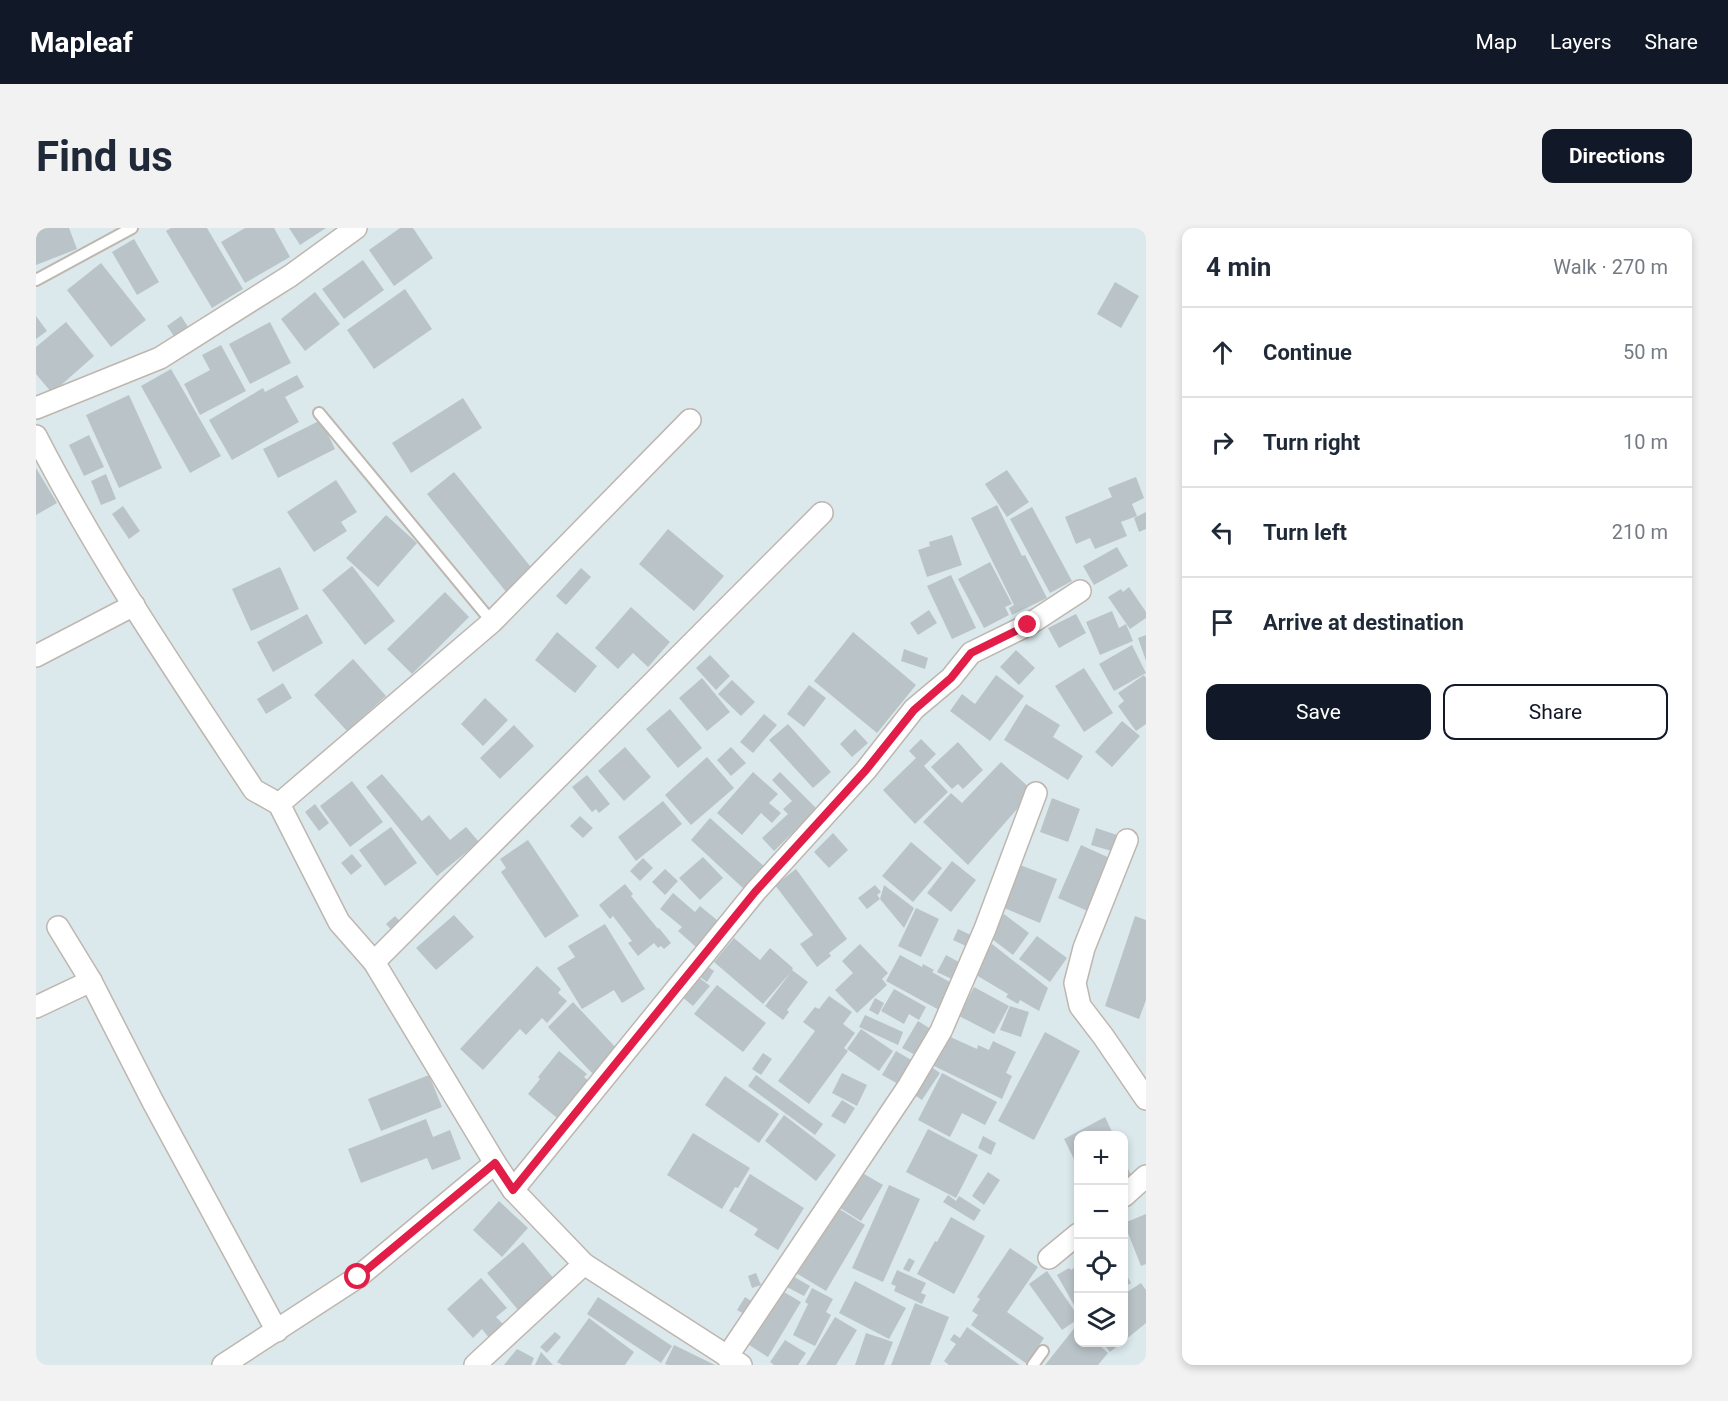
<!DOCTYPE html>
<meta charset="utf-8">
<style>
:root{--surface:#fff;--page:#f2f2f3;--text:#1f2937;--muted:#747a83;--line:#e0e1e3;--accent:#111827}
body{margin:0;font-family:Roboto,sans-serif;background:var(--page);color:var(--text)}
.controls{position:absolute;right:18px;bottom:18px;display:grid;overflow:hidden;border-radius:12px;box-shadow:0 3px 9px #0003}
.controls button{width:54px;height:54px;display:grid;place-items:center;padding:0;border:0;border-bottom:2px solid var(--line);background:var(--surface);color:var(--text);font:30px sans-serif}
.stop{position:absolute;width:18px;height:18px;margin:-14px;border:4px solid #e11d48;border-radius:50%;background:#fff}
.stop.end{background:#e11d48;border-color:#fff;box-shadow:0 2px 6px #0008}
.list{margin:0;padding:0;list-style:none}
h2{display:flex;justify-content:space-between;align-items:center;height:78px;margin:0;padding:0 24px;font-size:26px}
h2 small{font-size:20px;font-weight:400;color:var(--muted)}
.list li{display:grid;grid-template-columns:39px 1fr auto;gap:18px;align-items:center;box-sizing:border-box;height:90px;padding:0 24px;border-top:2px solid var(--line)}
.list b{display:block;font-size:22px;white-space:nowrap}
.list em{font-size:20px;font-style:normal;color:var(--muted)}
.actions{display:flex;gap:12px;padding:18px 24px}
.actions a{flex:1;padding:14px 0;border:2px solid var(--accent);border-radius:12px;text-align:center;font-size:21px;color:var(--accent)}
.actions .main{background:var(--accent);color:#fff}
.icon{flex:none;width:33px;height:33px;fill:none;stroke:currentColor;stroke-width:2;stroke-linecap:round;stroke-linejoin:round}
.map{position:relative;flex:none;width:1110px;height:1137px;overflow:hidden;border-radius:12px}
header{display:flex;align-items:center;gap:36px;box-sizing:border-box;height:84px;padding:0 30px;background:var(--accent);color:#fff}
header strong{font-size:28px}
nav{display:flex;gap:33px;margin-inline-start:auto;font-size:21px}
.intro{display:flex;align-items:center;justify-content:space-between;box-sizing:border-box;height:144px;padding:0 36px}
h1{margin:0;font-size:42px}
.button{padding:15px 27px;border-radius:12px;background:var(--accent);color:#fff;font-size:21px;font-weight:700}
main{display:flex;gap:36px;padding:0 36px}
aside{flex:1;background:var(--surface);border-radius:12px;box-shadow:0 3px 9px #0003}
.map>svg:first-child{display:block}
</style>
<header>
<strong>Mapleaf</strong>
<nav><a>Map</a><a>Layers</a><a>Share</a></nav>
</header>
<div class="intro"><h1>Find us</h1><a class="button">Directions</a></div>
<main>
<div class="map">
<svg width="1110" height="1137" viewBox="0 0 1110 1137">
<rect width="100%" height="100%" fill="#dbe9ec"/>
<g fill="#bac4c8">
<polygon points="0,0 33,0 41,21 0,37"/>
<polygon points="135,0 171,0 207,61 176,80 130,3"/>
<polygon points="209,0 238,0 254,29 209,55 185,14"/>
<polygon points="253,0 290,0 264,17"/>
<polygon points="364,0 377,0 397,30 358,58 333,22"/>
<polygon points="98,11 123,54 101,67 76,24"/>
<polygon points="327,32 348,62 308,91 286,61"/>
<polygon points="65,35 110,92 75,119 31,62"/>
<polygon points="1079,54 1103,68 1085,100 1061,86"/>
<polygon points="369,61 396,101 338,141 311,102"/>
<polygon points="279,64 304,96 269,123 245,91"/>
<polygon points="0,88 11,103 0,111"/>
<polygon points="145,88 156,105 142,114 131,98"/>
<polygon points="30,94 58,128 16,165 0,146 0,119"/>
<polygon points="234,94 255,135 214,156 193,116"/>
<polygon points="185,117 210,163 164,187 148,156 174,142 166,127"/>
<polygon points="135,141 185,228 154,245 105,158"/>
<polygon points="261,147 268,159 249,169 263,194 196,232 173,192 227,160 229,164"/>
<polygon points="93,167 126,240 83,260 50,187"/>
<polygon points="427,170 446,200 375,245 356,215"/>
<polygon points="285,192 299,221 242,250 227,221"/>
<polygon points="53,207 68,239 48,248 33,217"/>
<polygon points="0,240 21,275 0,287"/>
<polygon points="971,242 993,274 971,289 949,256"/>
<polygon points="418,244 498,343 471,365 391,266"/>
<polygon points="70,246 80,271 65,277 55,253"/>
<polygon points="1100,249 1108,270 1096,276 1101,288 1085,294 1091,308 1059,321 1054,310 1040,316 1029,289 1076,269 1072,260"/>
<polygon points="300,252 321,284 305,294 311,303 278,324 251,284"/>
<polygon points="961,277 986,328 989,327 1011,370 976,387 973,380 978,377 935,290"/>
<polygon points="87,278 104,303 93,311 76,286"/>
<polygon points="996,279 1036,353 1014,365 974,291"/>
<polygon points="1110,284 1110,301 1103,304 1098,290"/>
<polygon points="350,287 381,315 342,359 310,330"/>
<polygon points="632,301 688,348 658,383 603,336"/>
<polygon points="916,307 926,337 891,349 882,322 894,318 893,314"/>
<polygon points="1081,319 1092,338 1058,357 1047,338"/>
<polygon points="954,334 976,376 969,379 973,387 948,400 922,351"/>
<polygon points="316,338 359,393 329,417 286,362"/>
<polygon points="244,339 263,381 215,403 196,361"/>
<polygon points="545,340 555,349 530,377 520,368"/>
<polygon points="915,347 940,400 916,411 891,358"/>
<polygon points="1093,359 1110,384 1110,390 1094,401 1072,369 1085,361 1087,364"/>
<polygon points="409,364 433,389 376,446 351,421"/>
<polygon points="595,379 634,414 612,439 597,425 582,441 559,420"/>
<polygon points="893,382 901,395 882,407 874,395"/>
<polygon points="1076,383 1083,400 1090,396 1097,413 1064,427 1050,394"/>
<polygon points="271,386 287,415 237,444 221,414"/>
<polygon points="1040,386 1050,405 1023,420 1012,400"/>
<polygon points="521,404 561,438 539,465 499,432"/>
<polygon points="817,404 880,457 841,505 778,453"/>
<polygon points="1110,407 1110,433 1102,410"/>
<polygon points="1096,417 1110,445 1078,463 1063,436"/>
<polygon points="868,421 892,430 889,441 865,433"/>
<polygon points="980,422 999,440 983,457 964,439"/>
<polygon points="674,427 694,448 680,462 660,440"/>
<polygon points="317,431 350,468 311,503 278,467"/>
<polygon points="1048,440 1077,485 1048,504 1019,458"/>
<polygon points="960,447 988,468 954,513 914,483 926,466 939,476"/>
<polygon points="1108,447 1110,450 1110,496 1100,503 1082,478 1088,473 1082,465"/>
<polygon points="666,450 694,484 671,503 643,470"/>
<polygon points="696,452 719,474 705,488 682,466"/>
<polygon points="247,455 256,470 230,486 221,471"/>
<polygon points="773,457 790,470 768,499 751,486"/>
<polygon points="449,470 472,492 447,518 425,496"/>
<polygon points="990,476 1024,497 1017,509 1047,528 1032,552 968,512"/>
<polygon points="634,481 666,520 642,540 610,501"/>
<polygon points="728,486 741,497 717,525 704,514"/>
<polygon points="1086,493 1104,508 1076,539 1059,524"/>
<polygon points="752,496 795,544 777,560 733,512"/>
<polygon points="478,497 498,518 464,551 444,530"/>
<polygon points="819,501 832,515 816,529 804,516"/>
<polygon points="885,511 900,526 888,538 912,564 879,596 847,562 880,530 873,523"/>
<polygon points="922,514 947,542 927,561 922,556 916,561 895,539"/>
<polygon points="589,519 615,549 588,573 562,543"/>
<polygon points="695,519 710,535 695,548 681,532"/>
<polygon points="671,529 698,560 655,597 629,567"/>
<polygon points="965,534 997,563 932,637 887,594 915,565 926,575"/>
<polygon points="717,544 742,566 733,575 745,585 736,595 725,585 706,607 681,585"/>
<polygon points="744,544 781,581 738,623 726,610 752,586 747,581 756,573 736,552"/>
<polygon points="346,546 386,593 393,587 414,612 430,599 443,614 401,648 330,559"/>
<polygon points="551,547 574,576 563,585 560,581 556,584 536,559"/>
<polygon points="316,553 347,594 314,619 284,578"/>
<polygon points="1016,570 1044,581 1032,614 1004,604"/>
<polygon points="627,573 646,596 600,633 582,609"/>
<polygon points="279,576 293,595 283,603 269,584"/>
<polygon points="544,588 557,600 547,610 534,598"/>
<polygon points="674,590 730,640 709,662 655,612"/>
<polygon points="355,599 381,635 349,658 323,622"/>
<polygon points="1060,600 1084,608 1079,624 1055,617"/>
<polygon points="797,605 812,622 793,640 778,624"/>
<polygon points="492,612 543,688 509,710 465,644 470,640 464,631"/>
<polygon points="875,614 906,640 877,674 846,648"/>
<polygon points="1045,617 1078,632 1056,685 1022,670"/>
<polygon points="316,626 326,638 315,647 305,635"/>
<polygon points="667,629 687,650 664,672 643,650"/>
<polygon points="607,630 617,640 604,653 594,643"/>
<polygon points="916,633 940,652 915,684 891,665"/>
<polygon points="984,637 1021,651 1004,695 968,680"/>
<polygon points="629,641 642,653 629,667 616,654"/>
<polygon points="760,641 811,711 793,725 795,728 781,739 764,716 777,707 739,657"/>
<polygon points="589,656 597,666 595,668 622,701 623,700 635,715 628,721 625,718 622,720 618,715 602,728 592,715 596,713 577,688 574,691 563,677"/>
<polygon points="839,657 845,664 841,667 844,671 831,681 822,670"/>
<polygon points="848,657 878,680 868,700 844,671"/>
<polygon points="637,665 659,684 664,678 682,693 660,719 642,703 646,699 624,681"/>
<polygon points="880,680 903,691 885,729 862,718"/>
<polygon points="968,686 993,705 977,727 952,708"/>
<polygon points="418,687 438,709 400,742 380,720"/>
<polygon points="359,688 369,699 360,707 350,696"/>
<polygon points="1099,688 1110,692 1110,772 1103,791 1069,778"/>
<polygon points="569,696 609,761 586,775 578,762 546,781 521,740 539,729 532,718"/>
<polygon points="922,701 937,708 932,719 917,712"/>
<polygon points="1001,708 1031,730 1014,754 983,731"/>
<polygon points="698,710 724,732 734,720 757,740 756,742 772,754 751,782 753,784 747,792 729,778 755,744 727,776 678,734"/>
<polygon points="824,716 852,745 846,751 851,757 821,785 799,762 817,745 806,733"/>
<polygon points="956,716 1012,760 1003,783 984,772 982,776 970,769 972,766 935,744"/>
<polygon points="864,727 886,739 887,736 898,742 896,744 919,757 905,783 850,753"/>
<polygon points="910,727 932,739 924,755 901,744"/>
<polygon points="501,738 525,761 522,765 531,773 511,795 506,790 490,807 484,801 447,842 424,821"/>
<polygon points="671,738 678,743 671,754 664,749"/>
<polygon points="661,748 674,758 657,778 645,768"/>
<polygon points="681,757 730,795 707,824 658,786"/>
<polygon points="938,759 973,778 958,806 923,788"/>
<polygon points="858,761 890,779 883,792 873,786 868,796 845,783"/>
<polygon points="793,768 816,784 807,796 819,805 808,820 812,823 773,876 742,853 779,803 767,794 779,779 783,781"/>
<polygon points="839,770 848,775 842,787 833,782"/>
<polygon points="537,774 582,822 557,846 512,799"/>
<polygon points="974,778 993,784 985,809 964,802"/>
<polygon points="829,787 867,804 862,817 823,799"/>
<polygon points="882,793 898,803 883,829 866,820"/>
<polygon points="825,801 857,823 843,843 811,821"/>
<polygon points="1009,804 1044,823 998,912 962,893"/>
<polygon points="910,807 941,821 942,817 953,822 957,813 980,824 970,845 976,848 966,871 896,837"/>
<polygon points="523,823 551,846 548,849 556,856 526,894 492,866 504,851 502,849"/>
<polygon points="860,823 882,836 868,859 846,847"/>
<polygon points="727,825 736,831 725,847 716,841"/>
<polygon points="891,836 904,845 886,872 873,863"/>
<polygon points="806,845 831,857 821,878 796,865"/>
<polygon points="906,845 961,874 949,897 926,885 914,909 882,892"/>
<polygon points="393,847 406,879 345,903 332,871"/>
<polygon points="720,847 787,896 779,907 712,858"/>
<polygon points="689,848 743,886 723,915 669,877"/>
<polygon points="806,872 819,880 809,896 795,888"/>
<polygon points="748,887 800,927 780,953 729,913"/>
<polygon points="1069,889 1078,908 1042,908 1042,939 1028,911"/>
<polygon points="390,891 397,909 414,902 425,931 396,942 391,930 325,955 312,921"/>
<polygon points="892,901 942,927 920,970 870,944"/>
<polygon points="657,905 714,940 702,960 699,959 686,981 631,947"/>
<polygon points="947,908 960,915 955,927 942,920"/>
<polygon points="1088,933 1099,955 1088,960"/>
<polygon points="823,943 847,957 825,993 801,978"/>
<polygon points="952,944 964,952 948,977 936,968"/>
<polygon points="714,946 768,980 742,1022 718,1007 722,1001 693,983"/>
<polygon points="853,957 884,971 847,1054 816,1040"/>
<polygon points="912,967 920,973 923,968 945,982 938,993 907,974"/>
<polygon points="463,973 492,1000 466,1029 437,1002"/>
<polygon points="800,979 829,997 790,1063 760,1045"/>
<polygon points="1110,986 1110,1036 1105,1038 1088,995"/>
<polygon points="915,989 949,1008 918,1066 881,1046 899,1013 901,1014"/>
<polygon points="487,1014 519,1052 483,1083 451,1045"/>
<polygon points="974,1020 1002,1039 971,1084 1008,1110 991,1136 935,1097 942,1087 936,1083 944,1071 941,1069"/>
<polygon points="873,1030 879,1033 873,1044 867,1041"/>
<polygon points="1042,1037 1042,1084 1021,1047 1033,1040 1035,1042"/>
<polygon points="861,1042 890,1055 885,1065 890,1067 886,1076 858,1063 860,1058 855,1056"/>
<polygon points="1088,1042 1095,1055 1088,1059"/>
<polygon points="1011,1043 1042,1088 1042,1091 1026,1102 993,1056"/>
<polygon points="720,1045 725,1057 716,1060 712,1048"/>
<polygon points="755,1047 774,1058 768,1068 749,1058"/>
<polygon points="445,1050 471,1080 460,1089 468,1097 453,1110 446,1101 437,1110 411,1081"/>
<polygon points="819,1053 870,1080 853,1111 803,1085"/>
<polygon points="1105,1055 1110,1062 1110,1095 1088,1113 1088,1066"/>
<polygon points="776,1060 797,1071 790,1084 795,1087 779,1118 757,1107 772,1076 769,1074"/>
<polygon points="743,1061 765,1074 732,1129 710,1115"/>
<polygon points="562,1069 636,1118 625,1135 551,1086"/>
<polygon points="709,1069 718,1075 710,1087 701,1082"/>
<polygon points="879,1075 913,1089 894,1137 855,1137"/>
<polygon points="799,1089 821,1102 800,1137 770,1137"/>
<polygon points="553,1090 598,1124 589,1137 526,1137 521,1134"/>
<polygon points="1040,1098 1042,1100 1042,1114 1060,1114 1072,1125 1062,1137 1009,1137"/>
<polygon points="931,1099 984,1137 913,1137 908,1133 920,1116 914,1112 918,1106 924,1110"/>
<polygon points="519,1104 525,1109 511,1125 504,1119"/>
<polygon points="830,1105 857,1114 848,1137 819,1137"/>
<polygon points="749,1112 770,1125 762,1137 738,1137 734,1134"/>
<polygon points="1066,1114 1086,1114 1074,1124"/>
<polygon points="638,1117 679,1137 632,1137 629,1136"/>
<polygon points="481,1121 498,1130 495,1137 468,1137"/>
<polygon points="505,1124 517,1137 499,1137"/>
</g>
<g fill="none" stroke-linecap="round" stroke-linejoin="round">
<g stroke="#beb6af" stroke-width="14">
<g id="lane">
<polyline points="0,52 96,0"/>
<polyline points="283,185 456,394"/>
<polyline points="997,1137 1007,1123"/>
</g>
</g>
<g stroke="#beb6af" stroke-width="24">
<g id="street">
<polyline points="0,180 124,130 254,48 320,0"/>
<path d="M0,208c63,123 142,239 218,354l25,14 60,118 35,40 121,201 18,27 71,74 157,101"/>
<polyline points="0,428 98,377"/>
<polyline points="243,576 456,394 654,192"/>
<polyline points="1091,612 1048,720 1039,755 1044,778 1067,808 1110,871"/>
<polyline points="22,699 55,753 117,874 241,1103"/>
<polyline points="338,734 786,285"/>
<polyline points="0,779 55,753"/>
<polyline points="477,962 719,664 830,542 878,481 915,450 935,425 992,397 1044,363"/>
<polyline points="1088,968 1110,948"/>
<polyline points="1013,1030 1042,1006"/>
<polyline points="691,1129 872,859 905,803 949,701 1000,565"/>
<polyline points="187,1137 322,1049 459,935"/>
<polyline points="439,1137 548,1036"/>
</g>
</g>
<use href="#lane" stroke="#fff" stroke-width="10"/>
<use href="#street" stroke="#fff" stroke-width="21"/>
</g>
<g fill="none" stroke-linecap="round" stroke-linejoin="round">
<polyline stroke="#e11d48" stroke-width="8" points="322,1049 459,935 477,962 719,664 830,542 878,482 915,450 935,425 992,397"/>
</g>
</svg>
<div class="controls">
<button>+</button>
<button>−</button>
<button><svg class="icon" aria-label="locate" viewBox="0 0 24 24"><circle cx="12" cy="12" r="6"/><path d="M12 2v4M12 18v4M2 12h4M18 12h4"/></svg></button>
<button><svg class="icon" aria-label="layers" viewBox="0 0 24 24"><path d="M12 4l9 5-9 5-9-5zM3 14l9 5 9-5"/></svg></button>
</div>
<div class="stop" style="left:322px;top:1049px"></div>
<div class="stop end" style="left:992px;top:397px"></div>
</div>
<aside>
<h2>4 min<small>Walk · 270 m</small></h2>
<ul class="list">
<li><svg class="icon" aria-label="ahead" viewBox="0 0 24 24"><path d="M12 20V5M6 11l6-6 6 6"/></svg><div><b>Continue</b></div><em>50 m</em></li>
<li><svg class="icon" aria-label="right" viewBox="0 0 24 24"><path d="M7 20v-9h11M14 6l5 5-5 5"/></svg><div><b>Turn right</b></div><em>10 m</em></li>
<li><svg class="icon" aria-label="left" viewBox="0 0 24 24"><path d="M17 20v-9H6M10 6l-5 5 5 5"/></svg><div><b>Turn left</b></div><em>210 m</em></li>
<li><svg class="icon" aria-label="arrive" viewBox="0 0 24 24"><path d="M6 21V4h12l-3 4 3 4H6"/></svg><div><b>Arrive at destination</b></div></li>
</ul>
<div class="actions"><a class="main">Save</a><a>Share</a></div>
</aside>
</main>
